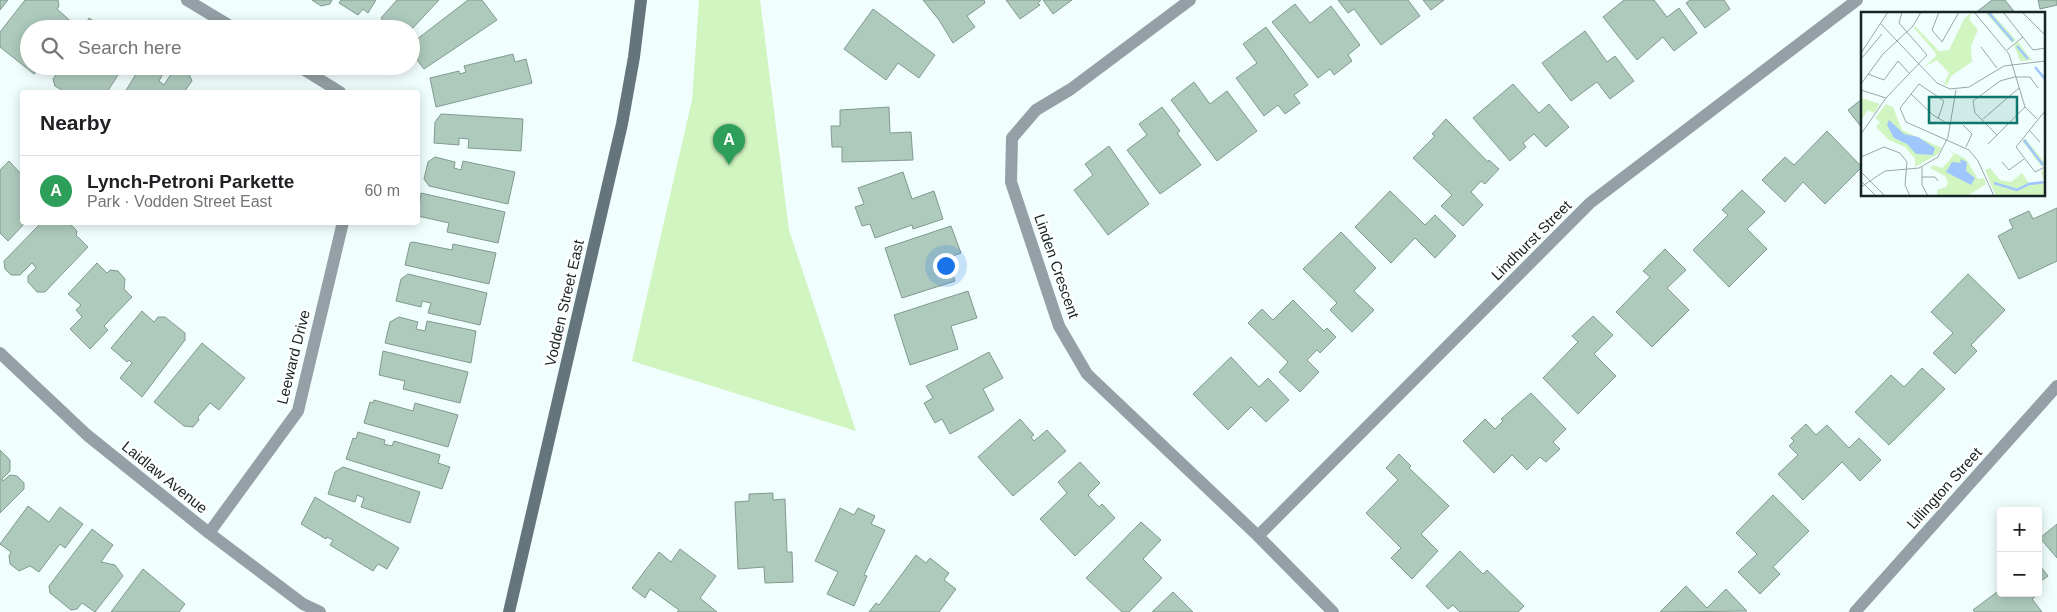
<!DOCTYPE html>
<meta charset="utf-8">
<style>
:root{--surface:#fff;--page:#f6f6f6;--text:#202124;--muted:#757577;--line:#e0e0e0;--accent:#111827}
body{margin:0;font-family:Arial,sans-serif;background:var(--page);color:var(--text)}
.controls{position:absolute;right:15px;bottom:15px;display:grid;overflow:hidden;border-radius:5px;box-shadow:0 2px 12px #0003}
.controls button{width:45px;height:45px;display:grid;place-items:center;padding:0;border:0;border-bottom:1px solid var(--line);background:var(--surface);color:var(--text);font:25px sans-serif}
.you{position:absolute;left:945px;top:265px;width:18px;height:18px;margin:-12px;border:4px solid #fff;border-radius:50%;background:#1a73e8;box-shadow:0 0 0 8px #1a73e833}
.badge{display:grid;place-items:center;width:32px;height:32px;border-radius:50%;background:var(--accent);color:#fff;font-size:16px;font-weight:700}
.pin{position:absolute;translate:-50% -41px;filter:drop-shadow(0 1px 2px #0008)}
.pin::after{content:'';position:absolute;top:26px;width:18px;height:15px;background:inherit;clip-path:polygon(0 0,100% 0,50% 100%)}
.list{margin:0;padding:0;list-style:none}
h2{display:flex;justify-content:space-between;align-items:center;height:65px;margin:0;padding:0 20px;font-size:21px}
h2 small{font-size:16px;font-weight:400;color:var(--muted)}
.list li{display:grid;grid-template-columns:32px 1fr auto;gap:15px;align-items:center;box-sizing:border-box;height:70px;padding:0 20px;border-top:1px solid var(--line)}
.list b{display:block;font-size:19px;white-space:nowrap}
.list p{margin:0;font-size:16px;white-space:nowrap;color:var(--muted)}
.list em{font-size:16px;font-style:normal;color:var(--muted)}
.icon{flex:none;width:28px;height:28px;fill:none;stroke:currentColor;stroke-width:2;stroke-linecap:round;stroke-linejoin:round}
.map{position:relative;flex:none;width:2057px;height:612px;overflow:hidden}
.search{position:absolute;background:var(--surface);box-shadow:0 2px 12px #0003;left:20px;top:20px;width:400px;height:55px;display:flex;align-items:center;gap:12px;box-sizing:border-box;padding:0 18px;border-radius:28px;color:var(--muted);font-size:19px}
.panel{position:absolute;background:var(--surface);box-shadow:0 2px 12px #0003;left:20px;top:90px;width:400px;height:135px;border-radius:5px}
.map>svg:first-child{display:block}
</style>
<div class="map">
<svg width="2057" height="612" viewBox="0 0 2057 612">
<rect width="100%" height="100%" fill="#f1fefe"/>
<polygon fill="#d1f5c0" points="699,0 760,0 789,230 856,431 632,361 692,100"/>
<g fill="#aecabd" stroke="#809a8e">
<polygon points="0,0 8,0 0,10"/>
<polygon points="25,0 58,0 59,6 57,9 74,24 70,29 29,29 29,66 40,66 34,74 0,47 0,32"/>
<polygon points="312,0 332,0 330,4 321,6"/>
<polygon points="341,0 376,0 368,13 363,9 358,15 339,3"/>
<polygon points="397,0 439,0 411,30 389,29 381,18"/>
<polygon points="468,0 482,0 497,20 424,69 411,52 412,43"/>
<polygon points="923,0 984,0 985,3 967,16 975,27 953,43 939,20"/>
<polygon points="1006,0 1041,0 1038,3 1040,5 1020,19"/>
<polygon points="1043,0 1072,0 1053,14"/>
<polygon points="1338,0 1408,0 1420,16 1381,45 1354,9 1348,13"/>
<polygon points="1423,0 1444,0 1431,10"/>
<polygon points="1624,0 1654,0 1667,17 1679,8 1697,33 1674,51 1663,37 1637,60 1603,17"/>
<polygon points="1690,0 1724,0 1730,9 1705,28 1686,3"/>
<polygon points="1992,0 2005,0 2016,14 1974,14"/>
<polygon points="2038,0 2057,0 2057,5 2040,9"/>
<polygon points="1295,4 1310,23 1331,6 1360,45 1348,55 1352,61 1334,75 1330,69 1318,78 1272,22"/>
<polygon points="873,9 935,55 919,78 898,63 886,80 844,49"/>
<polygon points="89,18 106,29 82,29"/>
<polygon points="1266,27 1308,85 1294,95 1300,103 1285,114 1278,105 1264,116 1236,78 1257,63 1243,44"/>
<polygon points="1585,31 1607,62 1615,56 1634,81 1610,99 1597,82 1571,101 1542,63"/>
<polygon points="513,54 515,62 526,59 532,83 436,107 430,78 459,71 460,74 466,72 464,66"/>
<polygon points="62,66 124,66 107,92 65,92 55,86 53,79"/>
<polygon points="141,66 162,66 164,72 159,81 164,85 173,71 181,69 189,74 192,81 184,92 125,92"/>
<polygon points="1194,82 1210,104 1227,91 1257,131 1217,161 1171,100"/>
<polygon points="1513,84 1539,113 1549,104 1569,127 1546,147 1534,134 1523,143 1526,147 1510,161 1473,118"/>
<polygon points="1862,99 1862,128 1848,110"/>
<polygon points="889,107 890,133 911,132 913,160 842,162 842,147 832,147 831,126 840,126 840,110"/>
<polygon points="1162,107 1180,131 1177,133 1201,165 1160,194 1127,150 1147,135 1139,124"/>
<polygon points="441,114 523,119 521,151 468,148 469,139 459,138 459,145 434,143 435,122"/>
<polygon points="1446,119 1488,162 1489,160 1499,169 1485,184 1481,181 1471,192 1483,205 1463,226 1441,206 1452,195 1413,158 1435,136 1432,134"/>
<polygon points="1827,131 1862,167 1825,204 1803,182 1785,202 1762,180 1785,157 1794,165"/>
<polygon points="1109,146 1149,204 1108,235 1074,190 1093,175 1085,164"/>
<polygon points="435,157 455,162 454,168 461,170 463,161 515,172 508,204 429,186 424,179 428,162"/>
<polygon points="9,161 22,175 22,222 26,222 8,241 0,233 0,170"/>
<polygon points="903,172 912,199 934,191 943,219 913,229 912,225 875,238 870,224 862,226 855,207 864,204 858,188"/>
<polygon points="1742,190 1765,212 1747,229 1767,249 1729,287 1693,250 1728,215 1722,210"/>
<polygon points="1390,191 1425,225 1435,215 1456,236 1435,258 1415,238 1391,263 1355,227"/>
<polygon points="421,193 505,212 498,243 447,232 449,223 418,216"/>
<polygon points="2057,208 2057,261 2019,279 1998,236 2013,228 2009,220 2029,211 2033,219"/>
<polygon points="42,222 70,224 77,231 76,235 88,247 45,292 37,292 28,282 28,276 36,268 32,263 20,275 11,275 5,269 4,261"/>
<polygon points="951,226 961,253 947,258 955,281 902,298 885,248"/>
<polygon points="1341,232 1376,268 1354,291 1374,310 1352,332 1330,310 1337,303 1303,269"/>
<polygon points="413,242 452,250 453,244 496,253 489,284 405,265 410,243"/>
<polygon points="1665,249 1686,270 1667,288 1689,310 1652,347 1616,312 1650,277 1643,271"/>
<polygon points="97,263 107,273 110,270 118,271 125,279 124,289 132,297 104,326 108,330 90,349 70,329 82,317 76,310 81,305 68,294"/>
<polygon points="408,274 487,293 480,325 428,313 431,303 422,301 421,307 396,301 401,279"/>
<polygon points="1968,274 2005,310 1971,345 1977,351 1955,374 1933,353 1953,333 1931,312"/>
<polygon points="968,291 977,318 951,326 958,349 910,365 894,315"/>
<polygon points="1293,300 1324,331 1327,328 1336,337 1320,353 1317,350 1307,360 1319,372 1300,392 1279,372 1288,362 1248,323 1262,309 1273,320"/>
<polygon points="142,311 154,322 158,317 165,317 185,333 185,340 142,397 120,378 132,363 129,360 127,362 111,348"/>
<polygon points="1593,316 1613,335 1594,354 1616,376 1578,414 1543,378 1578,342 1572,336"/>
<polygon points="399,317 418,322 416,329 425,331 427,321 476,331 471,363 385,343 390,322"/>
<polygon points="202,343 245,378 219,410 210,403 198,417 199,420 193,427 184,426 154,402"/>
<polygon points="383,351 468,372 460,403 403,389 405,381 379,375"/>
<polygon points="989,352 1003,378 983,389 994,410 950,434 942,419 935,423 924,403 933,398 926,386"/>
<polygon points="1231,357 1259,387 1268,378 1289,400 1266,422 1251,407 1228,430 1193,394"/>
<polygon points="1922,368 1945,389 1889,445 1855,412 1891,375 1904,387"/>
<polygon points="1531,393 1566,429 1553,442 1560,449 1546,462 1540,457 1527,470 1512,455 1494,473 1463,441 1485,419 1495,429 1503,421 1501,419"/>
<polygon points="374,400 413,411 415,403 458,415 448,447 364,423 370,402 373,403"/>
<polygon points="1020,419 1034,435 1031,437 1034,441 1047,430 1066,451 1013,496 978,457"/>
<polygon points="1806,424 1816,435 1827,425 1849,448 1859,438 1881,460 1860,481 1842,462 1803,500 1778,474 1798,455 1789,446 1794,441 1791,438"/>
<polygon points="358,432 385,440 384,444 392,446 394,441 440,455 438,463 450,467 442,489 346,459 353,438 356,439"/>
<polygon points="0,450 10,460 10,471 2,479 3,481 10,475 17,476 24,483 24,489 0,513"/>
<polygon points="1399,454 1411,466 1409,468 1449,506 1421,534 1438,551 1412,579 1391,558 1401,548 1366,513 1398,480 1386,468"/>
<polygon points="1080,462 1100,483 1088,495 1099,507 1102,504 1115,518 1075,556 1040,519 1067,493 1058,482"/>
<polygon points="343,467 420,492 410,523 361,507 364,498 357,495 355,502 328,494 335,472"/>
<polygon points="773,493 773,500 785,499 787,552 792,552 793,582 765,583 764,567 738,569 735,502 749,501 749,494"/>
<polygon points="1773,495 1809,531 1773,567 1780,574 1760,594 1738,572 1757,554 1736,533"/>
<polygon points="315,497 399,548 387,569 378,564 373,571 330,545 333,540 327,537 326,539 301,524"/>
<polygon points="28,506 49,522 60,507 83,524 65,548 60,544 39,572 30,566 19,571 10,564 9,556 11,552 0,544"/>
<polygon points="840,508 854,515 858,508 875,516 871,524 885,530 864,575 867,576 854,606 827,594 838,572 815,561"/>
<polygon points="1141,522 1161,540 1143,559 1162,578 1129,612 1122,612 1086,578"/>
<polygon points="2057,524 2057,558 2040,538"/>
<polygon points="92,529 113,545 101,562 115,565 123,576 95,612 82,603 77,609 71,610 50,593 49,586"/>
<polygon points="680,549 716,576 700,598 717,612 677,612 679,610 650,589 645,598 632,588 659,552 671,562"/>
<polygon points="1460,551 1483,574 1487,570 1524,606 1518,612 1460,612 1453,605 1448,609 1426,586"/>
<polygon points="916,555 926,563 930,558 949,573 944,580 956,589 939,612 869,612 876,603 879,605"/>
<polygon points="2038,563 2048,576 2038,583"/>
<polygon points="143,569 185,604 179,612 111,612"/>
<polygon points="1686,586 1707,608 1726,589 1747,611 1660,612"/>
<polygon points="2001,589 2001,593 2038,593 2038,591 2040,593 2032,599 2042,612 1975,612 1973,610"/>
<polygon points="1173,592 1193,612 1152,612"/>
</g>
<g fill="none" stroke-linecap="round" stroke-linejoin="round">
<g stroke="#94a0a5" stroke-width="12">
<polyline points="187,0 235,29"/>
<polyline points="1190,0 1071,89 1036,110 1012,138 1011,182 1059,326 1087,374 1258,536 1333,612"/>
<polyline points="298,66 340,92"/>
<polyline points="0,353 87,435 209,533 303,604 320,612"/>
<polyline points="209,533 298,411 343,222"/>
<polyline points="1258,536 1590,203 1857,0"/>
<polyline points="1855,612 2057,386"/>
</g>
<polyline stroke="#64757c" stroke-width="12" points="509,612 622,124 634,57 641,0"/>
</g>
<g text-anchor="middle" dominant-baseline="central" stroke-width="4.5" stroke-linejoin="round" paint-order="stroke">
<g font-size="15" fill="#172424" stroke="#fff">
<text transform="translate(1531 240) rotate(-45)">Lindhurst Street</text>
<text transform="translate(1057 266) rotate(71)">Linden Crescent</text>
<text transform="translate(564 303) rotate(-77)">Vodden Street East</text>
<text transform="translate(293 357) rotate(-76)">Leeward Drive</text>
<text transform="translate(165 477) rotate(39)">Laidlaw Avenue</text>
<text transform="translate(1944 488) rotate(-48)">Lillington Street</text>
</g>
</g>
<g transform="translate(1861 12)">
<rect width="184" height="184" fill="#f1fefe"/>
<path d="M111,0l-3,7 9,11 -7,16 1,16 -21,14 -4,9 -3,-1 5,-11 -12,-13 -13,7 12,-11 -1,-4 -21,-24 1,-2 24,25 10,-1 15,-31zM124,0h6l25,28 -4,3zM157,30l12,16 4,2 -14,1 -6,-16zM0,86l19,6 -6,9 -6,-3 -6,9zM25,92l7,3 9,23 40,18 -4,6 -23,13v-8l-10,-12 -16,-7 -13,-13 4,-5 -5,-4zM164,126l20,25 -3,4 -20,-26zM86,137l19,10 12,20 6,-1 2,6 -19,12h-30v-6l9,-3 2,-5 -3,-6 -15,-8 3,-3 9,3 6,-6 6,-8zM129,156l10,12 11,2 11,-9 7,10 7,1 8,-3 -3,-9 4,-4v28h-49l-11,-26z" fill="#d1f5c0"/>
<path d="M28,108l15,14 14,3 17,11 -2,7 -17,-1 -9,-10 -13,-6 -7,-13zM99,147l7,3 -1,9 9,7 -4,7 -25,-13 6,-10 9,1z" fill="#9fc6fd"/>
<path fill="none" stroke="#9fc6fd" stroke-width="2.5" d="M127,0l25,29M156,34l11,13M174,55l10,12M163,128l19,25M133,171l23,7 12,-6 16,-2"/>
<path fill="none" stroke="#9aa7a7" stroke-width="1" d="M78,0l-7,18 10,12 17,-30M113,0l35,42 16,53 12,12M142,0l30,38 12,-2M161,0l23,23M19,11l57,60 13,6 19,-2 35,-21 41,-5M120,35l16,21M146,38l16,-13M0,41l27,-41M0,47l21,-25M7,62l16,6 14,-19 11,12M0,72l22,-30 30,-28 8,-14M0,78l25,8M50,82l22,21 17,10M184,99l-29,36 19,25 10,-5M77,107l6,-18 -25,-17 -19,24 6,14 63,28 9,11 16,35M122,107l36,-31M102,113l9,9 -6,13M168,118l11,12M0,122l25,-36 41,-43 -28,-32 3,-11M136,123l-22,-22 -2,-12 27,-20 14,-4h16l8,11M127,132l37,-37M0,145l23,-10 16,6 7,9 -2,23 5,11M141,150l7,8 15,-11M61,155v18l6,11M0,160l24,24M61,165h13l3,4M0,169l15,15M0,175l24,-16 34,-3 19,-11 10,-20 8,-47"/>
<path fill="#0f766e" fill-opacity="0.15" stroke="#0f766e" stroke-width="2.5" d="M68,85h88v26h-88z"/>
<rect width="184" height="184" fill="none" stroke="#172424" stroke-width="2.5"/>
</g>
</svg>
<div class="controls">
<button>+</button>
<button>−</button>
</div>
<div class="you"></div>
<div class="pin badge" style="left:729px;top:165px;background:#2e9e5b">A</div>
<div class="search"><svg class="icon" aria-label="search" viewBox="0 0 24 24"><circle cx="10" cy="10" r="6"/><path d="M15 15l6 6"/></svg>Search here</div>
<section class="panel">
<h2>Nearby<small></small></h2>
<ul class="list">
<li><span class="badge" style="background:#2e9e5b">A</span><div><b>Lynch-Petroni Parkette</b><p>Park · Vodden Street East</p></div><em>60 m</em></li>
</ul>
</section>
</div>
